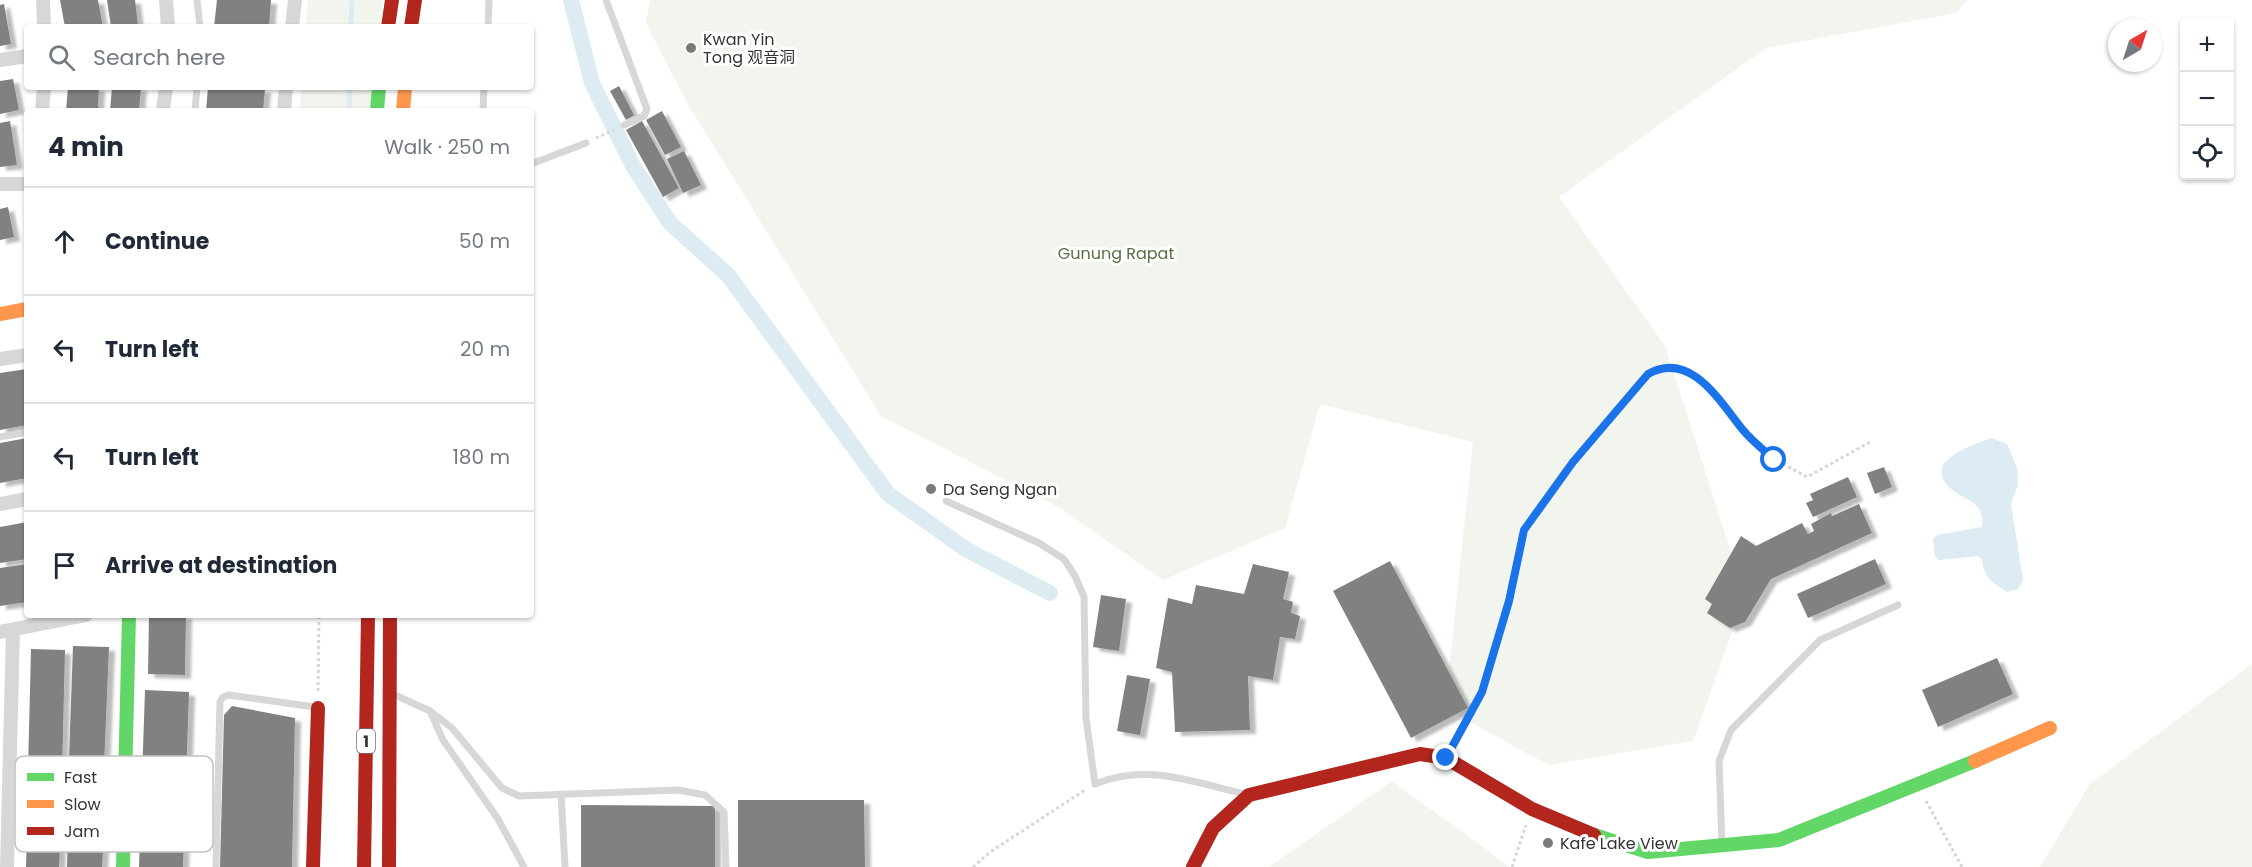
<!DOCTYPE html>
<meta charset="utf-8">
<style>
:root{--surface:#fff;--page:#f2f2f3;--text:#1f2937;--muted:#747a83;--line:#e0e1e3}
body{margin:0;font-family:Poppins,"Noto Sans SC",sans-serif;background:var(--page);color:var(--text)}
.controls{position:absolute;right:18px;top:18px;display:grid;overflow:hidden;border-radius:6px;box-shadow:0 2px 4px #0004}
.controls button{width:54px;height:54px;display:grid;place-items:center;padding:0;border:0;border-bottom:2px solid var(--line);background:var(--surface);color:var(--text);font:30px sans-serif}
.compass{position:absolute;left:2108px;top:18px;width:54px;height:54px;border-radius:50%;background:var(--surface);box-shadow:0 2px 4px #0004;rotate:39deg}
.stop{position:absolute;width:18px;height:18px;margin:-14px;border:4px solid #1a73e8;border-radius:50%;background:#fff}
.stop.end{background:#1a73e8;border-color:#fff;box-shadow:0 2px 6px #0008}
.list{margin:0;padding:0;list-style:none}
h2{display:flex;justify-content:space-between;align-items:center;height:78px;margin:0;padding:0 24px;font-size:26px}
h2 small{font-size:20px;font-weight:400;color:var(--muted)}
.list li{display:grid;grid-template-columns:39px 1fr auto;gap:18px;align-items:center;box-sizing:border-box;height:108px;padding:0 24px;border-top:2px solid var(--line)}
.list b{display:block;font-size:22px;white-space:nowrap}
.list em{font-size:20px;font-style:normal;color:var(--muted)}
.icon{flex:none;width:33px;height:33px;fill:none;stroke:currentColor;stroke-width:2;stroke-linecap:round;stroke-linejoin:round}
.map{position:relative;flex:none;width:2252px;height:867px;overflow:hidden}
.search{position:absolute;background:var(--surface);box-shadow:0 2px 4px #0004;left:24px;top:24px;width:510px;height:66px;display:flex;align-items:center;gap:15px;box-sizing:border-box;padding:0 21px;border-radius:6px;color:var(--muted);font-size:22px}
.panel{position:absolute;background:var(--surface);box-shadow:0 2px 4px #0004;left:24px;top:108px;width:510px;height:510px;border-radius:6px}
.map>svg:first-child{display:block}
</style>
<div class="map">
<svg width="2252" height="867" viewBox="0 0 2252 867">
<defs>
<filter id="shadow"><feDropShadow dx="6" dy="4" stdDeviation="1.5" flood-color="#0004"/></filter>
</defs>
<rect width="100%" height="100%" fill="#fff"/>
<g fill="#f1f5ed">
<polygon points="308,0 383,0 380,27 306,27"/>
<polygon points="650,0 1967,0 1956,13 1766,48 1559,197 1665,346 1745,596 1693,741 1548,765 1445,708 1473,442 1320,404 1285,528 1163,580 1060,508 881,416 687,103 646,23"/>
<polygon points="301,87 374,87 371,111 300,111"/>
<polygon points="2252,664 2252,867 2040,867 2090,784"/>
<polygon points="1392,781 1510,867 1269,867"/>
</g>
<path fill="#ddebf3" d="M1992,438l15,6 10,24 1,17 -7,19 12,76 -5,9 -11,3c-9,-6 -19,-11 -23,-22 -2,-7 0,-9 -6,-14l-39,4 -4,-4 -2,-17 4,-4 45,-8c4,-28 -20,-26 -33,-40 -27,-27 26,-43 43,-49z"/>
<g fill="none" stroke-linecap="round" stroke-linejoin="round">
<g stroke="#ddebf3" stroke-width="5">
<polyline points="351,27 352,0"/>
<polyline points="349,111 350,87"/>
</g>
<polyline stroke="#ddebf3" stroke-width="16" points="571,0 592,83 633,166 670,223 728,275 888,494 967,550 1050,593"/>
</g>
<g fill="#818181" filter="url(#shadow)">
<polygon points="60,0 98,0 103,27 65,27"/>
<polygon points="107,0 135,0 138,25 111,27"/>
<polygon points="217,0 271,0 269,27 214,27"/>
<polygon points="4,4 11,44 0,46 0,5"/>
<polygon points="13,79 19,110 0,114 0,81"/>
<polygon points="619,86 634,115 626,120 610,91"/>
<polygon points="68,87 99,87 98,111 66,111"/>
<polygon points="112,87 141,87 139,111 110,111"/>
<polygon points="208,87 265,89 263,111 206,111"/>
<polygon points="662,111 681,147 665,155 646,120"/>
<polygon points="10,121 17,165 0,167 0,123"/>
<polygon points="642,121 679,188 663,197 626,130"/>
<polygon points="684,151 701,185 683,193 667,159"/>
<polygon points="8,207 14,237 0,240 0,209"/>
<polygon points="27,369 27,425 0,430 0,373"/>
<polygon points="27,438 27,478 0,483 0,443"/>
<polygon points="1884,467 1892,487 1875,494 1867,473"/>
<polygon points="1848,477 1857,497 1813,517 1806,503 1813,500 1810,494"/>
<polygon points="1859,504 1872,533 1771,579 1745,622 1730,628 1707,613 1712,604 1705,599 1741,536 1756,546 1802,523 1808,534 1814,531 1811,524 1831,513 1832,516"/>
<polygon points="27,522 27,559 0,563 0,527"/>
<polygon points="1875,559 1886,584 1808,618 1797,594"/>
<polygon points="1390,561 1468,708 1411,738 1333,591"/>
<polygon points="27,564 27,602 0,606 0,568"/>
<polygon points="1253,564 1289,572 1283,599 1293,602 1291,613 1300,616 1295,639 1280,637 1273,680 1248,676 1250,730 1175,732 1172,672 1156,668 1168,598 1192,604 1196,585 1244,594"/>
<polygon points="1101,595 1126,599 1119,651 1093,647"/>
<polygon points="149,615 186,615 185,675 148,674"/>
<polygon points="73,646 109,647 102,816 67,814"/>
<polygon points="31,649 65,650 61,812 27,811"/>
<polygon points="1997,658 2013,694 1938,727 1922,690"/>
<polygon points="1127,675 1150,679 1140,735 1117,731"/>
<polygon points="145,690 189,692 183,867 139,867"/>
<polygon points="232,706 295,718 292,867 220,867 224,715"/>
<polygon points="738,800 864,800 865,867 738,867"/>
<polygon points="581,805 715,806 715,867 581,867"/>
<polygon points="27,829 61,830 59,867 26,867"/>
<polygon points="68,831 104,833 102,867 67,867"/>
</g>
<g fill="none" stroke-linecap="round" stroke-linejoin="round">
<g stroke="#d6d6d6" stroke-width="3" stroke-dasharray="3 3" stroke-linecap="butt">
<polyline points="596,138 614,130"/>
<polyline points="318,691 319,615"/>
<path d="M1454,743l28,-51 27,-91 15,-71 49,-68 75,-88c47,-26 72,34 99,61 19,18 37,30 60,42l65,-36"/>
<polyline points="1926,801 1962,867"/>
<polyline points="973,867 990,852 1085,790"/>
<polyline points="1512,867 1526,825"/>
</g>
<g stroke="#d7d7d7" stroke-width="7">
<polyline points="197,0 200,27"/>
<polyline points="606,0 647,109 644,116 624,125"/>
<polyline points="488,27 489,0"/>
<polyline points="195,111 197,87"/>
<polyline points="483,111 484,87"/>
<polyline points="531,164 586,143"/>
<polyline points="0,437 27,432"/>
<path d="M946,501l93,42 25,16 11,17 9,21 2,121 9,66c53,-21 97,-2 150,10"/>
<polyline points="395,695 430,711 443,740 498,819 524,867"/>
<polyline points="430,711 452,728 502,788 519,796 678,790 705,795 724,812 726,867"/>
<polyline points="561,794 565,867"/>
<polyline points="9,820 124,825"/>
<polyline points="1722,844 1719,761 1731,730 1820,640 1898,605"/>
<polyline points="216,867 220,702 223,697 229,695 315,707"/>
</g>
<g stroke="#d7d7d7" stroke-width="14">
<polyline points="43,0 44,27"/>
<polyline points="166,0 168,27"/>
<polyline points="292,27 295,0"/>
<polyline points="0,60 27,56"/>
<polyline points="42,111 44,87"/>
<polyline points="163,111 166,87"/>
<polyline points="284,111 286,87"/>
<polyline points="0,184 27,184"/>
<polyline points="0,359 27,355"/>
<polyline points="0,504 27,499"/>
<polyline points="0,632 86,615"/>
<polyline points="7,867 13,630"/>
</g>
<g stroke="#63d668" stroke-width="14">
<polyline points="377,111 379,87"/>
<polyline points="1594,835 1648,852 1779,840 1975,761"/>
<polyline points="123,867 129,615"/>
</g>
<g stroke="#ff974d" stroke-width="14">
<polyline points="403,111 405,87"/>
<polyline points="0,314 27,309"/>
<polyline points="1975,761 2050,728"/>
</g>
<g stroke="#b3261e" stroke-width="14">
<polyline points="388,27 392,0"/>
<polyline points="411,27 415,0"/>
<polyline points="313,867 318,708"/>
<polyline points="364,867 368,615"/>
<polyline points="389,867 390,615"/>
<polyline points="1193,867 1213,828 1249,795 1420,754 1446,758 1532,809 1594,835"/>
</g>
</g>
<g fill="none" stroke-linecap="round" stroke-linejoin="round">
<path stroke="#1a73e8" stroke-width="8" d="M1446,758l36,-66 27,-91 15,-71 49,-68 75,-88c43,-24 72,28 95,56 9,11 21,20 31,30"/>
</g>
<g fill="#7a7a7a" stroke="#fff" stroke-width="2">
<circle cx="691" cy="48" r="6"/>
<circle cx="931" cy="489" r="6"/>
<circle cx="1548" cy="843" r="6"/>
</g>
<g text-anchor="middle" dominant-baseline="central" stroke-width="6" stroke-linejoin="round" paint-order="stroke">
<rect fill="#fff" stroke="#707070" stroke-width="1.5" x="357" y="729" width="18" height="24" rx="4.5"/>
<g font-size="15" font-weight="bold" fill="#333">
<text x="366" y="741">1</text>
</g>
<g font-size="16" fill="#333" stroke="#fff" text-anchor="start">
<text x="703" y="39">Kwan Yin<tspan x="703" dy="18">Tong 观音洞</tspan></text>
<text x="943" y="489">Da Seng Ngan</text>
<text x="1560" y="843">Kafe Lake View</text>
</g>
<g font-size="16" fill="#56703f" stroke="#fff">
<text x="1116" y="253">Gunung Rapat</text>
</g>
</g>
<rect x="15" y="756" width="198" height="96" rx="9" fill="#fff" stroke="#c2c2c2" stroke-width="1.5"/>
<rect x="27" y="773" width="27" height="8" fill="#63d668"/>
<rect x="27" y="800" width="27" height="8" fill="#ff974d"/>
<rect x="27" y="827" width="27" height="8" fill="#b3261e"/>
<g font-size="16" fill="#333">
<text x="64" y="783">Fast</text>
<text x="64" y="810">Slow</text>
<text x="64" y="837">Jam</text>
</g>
</svg>
<div class="controls">
<button>+</button>
<button>−</button>
<button><svg class="icon" aria-label="locate" viewBox="0 0 24 24"><circle cx="12" cy="12" r="6"/><path d="M12 2v4M12 18v4M2 12h4M18 12h4"/></svg></button>
</div>
<svg class="compass" viewBox="-18 -18 36 36"><path d="M0-13l5 13h-10z" fill="#e53935"/><path d="M0 13l5-13h-10z" fill="#747a83"/></svg>
<div class="stop" style="left:1774px;top:460px"></div>
<div class="stop end" style="left:1446px;top:758px"></div>
<div class="search"><svg class="icon" aria-label="search" viewBox="0 0 24 24"><circle cx="10" cy="10" r="6"/><path d="M15 15l6 6"/></svg>Search here</div>
<section class="panel">
<h2>4 min<small>Walk · 250 m</small></h2>
<ul class="list">
<li><svg class="icon" aria-label="ahead" viewBox="0 0 24 24"><path d="M12 20V5M6 11l6-6 6 6"/></svg><div><b>Continue</b></div><em>50 m</em></li>
<li><svg class="icon" aria-label="left" viewBox="0 0 24 24"><path d="M17 20v-9H6M10 6l-5 5 5 5"/></svg><div><b>Turn left</b></div><em>20 m</em></li>
<li><svg class="icon" aria-label="left" viewBox="0 0 24 24"><path d="M17 20v-9H6M10 6l-5 5 5 5"/></svg><div><b>Turn left</b></div><em>180 m</em></li>
<li><svg class="icon" aria-label="arrive" viewBox="0 0 24 24"><path d="M6 21V4h12l-3 4 3 4H6"/></svg><div><b>Arrive at destination</b></div></li>
</ul>
</section>
</div>
